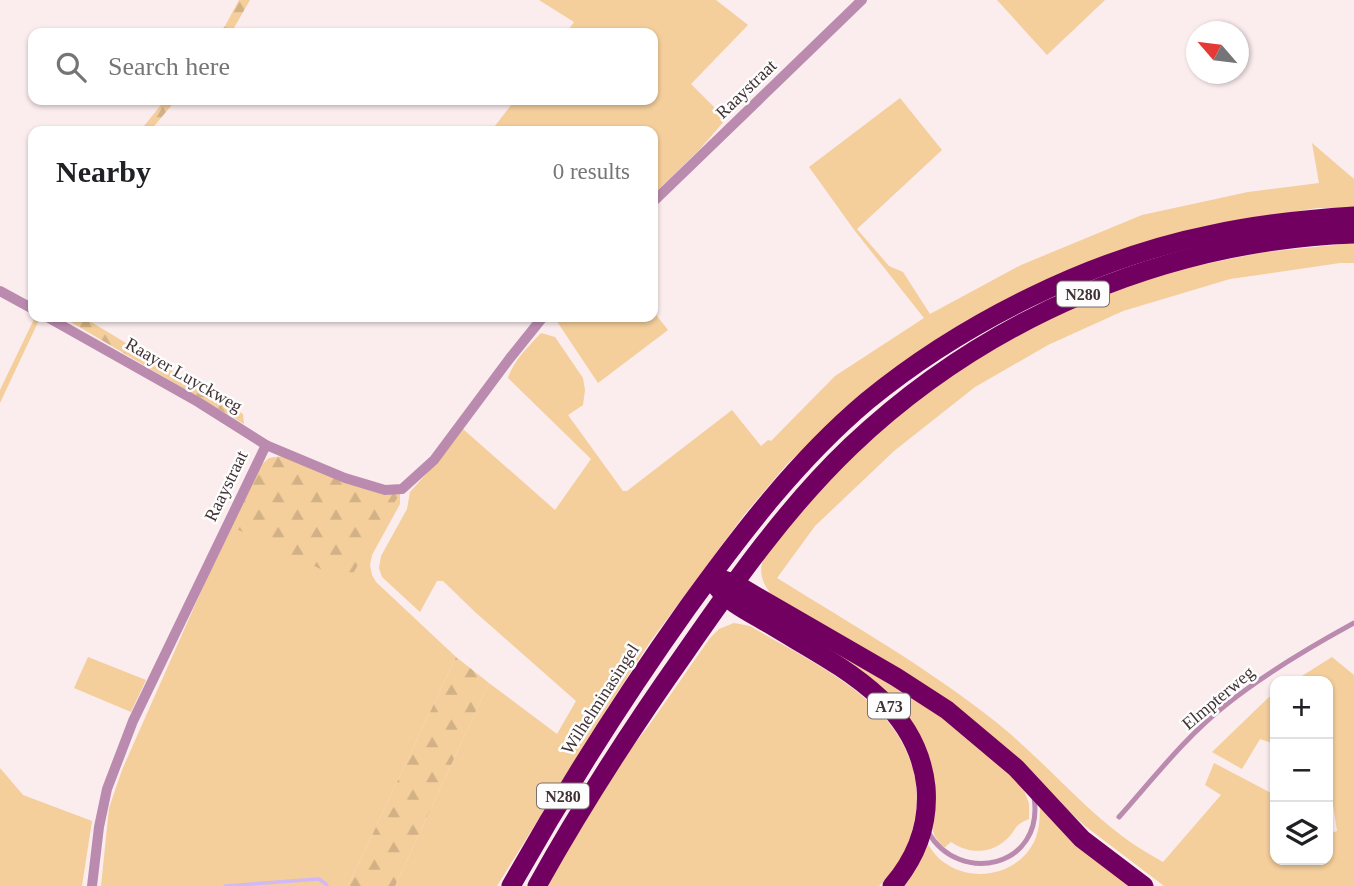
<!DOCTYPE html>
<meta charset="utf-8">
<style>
:root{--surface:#fff;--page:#f2f2f2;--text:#202124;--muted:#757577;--line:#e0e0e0}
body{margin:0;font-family:Georgia,serif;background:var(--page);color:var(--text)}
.controls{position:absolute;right:21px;bottom:21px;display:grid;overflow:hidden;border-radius:14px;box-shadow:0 2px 5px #0004}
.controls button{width:63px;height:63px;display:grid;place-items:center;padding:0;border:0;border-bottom:2px solid var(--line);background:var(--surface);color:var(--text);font:35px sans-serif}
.compass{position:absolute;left:1186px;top:21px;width:63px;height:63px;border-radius:50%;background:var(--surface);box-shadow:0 2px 5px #0004;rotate:298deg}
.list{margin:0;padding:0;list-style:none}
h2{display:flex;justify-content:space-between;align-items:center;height:91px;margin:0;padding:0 28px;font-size:30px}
h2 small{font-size:23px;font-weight:400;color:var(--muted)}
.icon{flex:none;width:38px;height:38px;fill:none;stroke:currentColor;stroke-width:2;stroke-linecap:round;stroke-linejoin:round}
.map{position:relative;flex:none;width:1354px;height:886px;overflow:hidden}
.search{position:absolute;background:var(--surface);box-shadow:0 2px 5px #0004;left:28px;top:28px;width:630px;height:77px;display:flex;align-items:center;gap:18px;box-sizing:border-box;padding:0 24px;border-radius:14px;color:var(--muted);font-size:26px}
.panel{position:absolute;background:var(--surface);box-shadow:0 2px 5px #0004;left:28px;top:126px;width:630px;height:196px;border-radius:14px}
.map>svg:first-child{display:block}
</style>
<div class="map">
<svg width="1354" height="886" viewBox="0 0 1354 886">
<defs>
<pattern id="forest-firs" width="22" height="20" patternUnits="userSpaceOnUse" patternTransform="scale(1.75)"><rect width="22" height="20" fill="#f4ce9b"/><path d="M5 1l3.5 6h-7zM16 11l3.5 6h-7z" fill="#d2b186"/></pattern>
</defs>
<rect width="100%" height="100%" fill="#fbecee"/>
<g fill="#f4ce9b">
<polygon points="539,0 716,0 748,25 691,84 726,119 700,149 653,195 653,131 491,131 515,100 653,100 653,33 566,33 574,22"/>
<polygon points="997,0 1105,0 1047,55"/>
<path d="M900,98l42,52 -85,79 32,37 14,6 27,42 91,-49 121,-50 106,-23 71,-9 -7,-40 42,36v29h-37l-104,17 -84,23 -294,171 -48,45 -43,51 -94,127 -52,81 -101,163h-102l94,-203 68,51 19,-33 -101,-89 -32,-31h-6l-17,31 -38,-35 -3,-9 2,-12 26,-47 3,-17 35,-39 18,-24 92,81 36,-51 -83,-81c6,-18 20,-31 33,-45l14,4 28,41 2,12 -2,15 -15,10 55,76h4l105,-81 29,36 7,-6 3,1 64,-65 89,-58 -69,-87 -46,-64z"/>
<path d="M1354,243v20h-14l-110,16 -107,32 -75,34 -73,42 -81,64 -79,75 -38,52c74,46 151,90 219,144 44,35 81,80 126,114 13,10 27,18 41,26l58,-67 -16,-10 9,-22 61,32v15l-4,10 4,2v38h53v-26l9,-3 -8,-54h-1v-96h-34l38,-24 22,18v211h-190l-79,-60 -124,-114 -189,-117c-10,-12 -14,-23 -8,-38l50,-62 62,-63 70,-53 65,-43 79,-37 81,-28 93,-19z"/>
<polygon points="653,311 668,330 598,383 554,317 653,317"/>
<polygon points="35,317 40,318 0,403 0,390"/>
<polygon points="400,493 400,504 372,555 370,565 372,575 376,582 456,657 348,886 101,886 109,808 122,770 230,526"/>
<path d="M780,619l167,99 76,69 6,17v15c-15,6 -11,8 -20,18 -16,17 -40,18 -58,5l-7,6 -9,-11 -4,-12 -15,-92z"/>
<path d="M734,623l16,3c71,42 175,85 166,184 -3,29 -16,56 -37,76h-333l69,-117 35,-45 60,-86 9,-9z"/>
<polygon points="88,657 146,680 131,712 74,688"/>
<polygon points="1275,693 1275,744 1260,739 1242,769 1212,752 1268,698"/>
<polygon points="0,768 23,795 92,821 82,886 0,886"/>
<path d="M1040,802l96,84h-238l27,-46c5,7 10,16 17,21 30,23 76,15 93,-21 5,-12 5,-25 5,-38z"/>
</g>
<g fill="url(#forest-firs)">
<polygon points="239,0 250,0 231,33 219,33 225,26"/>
<polygon points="165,100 176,100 150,131 140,131"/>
<polygon points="65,317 83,317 243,414 244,424 64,318"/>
<polygon points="282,456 400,493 348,582 230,526 260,466 269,458"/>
<polygon points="456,657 489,683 395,886 348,886"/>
</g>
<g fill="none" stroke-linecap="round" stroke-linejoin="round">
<polyline stroke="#d2b9f5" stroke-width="3.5" points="225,886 319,879 326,884 327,886"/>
<g stroke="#bb8baf" stroke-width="5">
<path d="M1119,817c34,-38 67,-81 108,-113 39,-31 83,-57 127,-81"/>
<path d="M928,832c31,54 117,36 106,-35"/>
</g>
<g stroke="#bb8baf" stroke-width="10">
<polyline points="653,202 862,0"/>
<polyline points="0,291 33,309"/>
<polyline points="47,317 198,402 266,445 345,478 385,490 402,489 434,460 510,358 543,317"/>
<polyline points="92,886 99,827 107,789 133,721 266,445"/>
</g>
<g stroke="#720061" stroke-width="19">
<polyline points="724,580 734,583 768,603 896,677 947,710 1016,768 1082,839 1144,886"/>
<path d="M717,587c13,17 34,26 52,37 65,40 148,76 157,163 3,37 -10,71 -34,99"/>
<path d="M511,886c54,-96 113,-189 177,-279 53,-73 109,-147 179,-206 95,-78 225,-143 346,-167 47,-10 93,-15 141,-18"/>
<path d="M537,886c45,-81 95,-158 148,-233 50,-72 102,-146 166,-207 136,-129 315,-205 503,-212"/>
</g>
</g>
<g text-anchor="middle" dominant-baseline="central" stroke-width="5" stroke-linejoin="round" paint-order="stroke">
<g fill="#fdfdfd" stroke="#796f70" stroke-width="2">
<rect x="1057" y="281.5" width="52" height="25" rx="5"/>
<rect x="868" y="693.5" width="42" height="25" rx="5"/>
<rect x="537" y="783.5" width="52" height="25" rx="5"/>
</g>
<g font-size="16" font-weight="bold" fill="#403234">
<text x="1083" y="294">N280</text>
<text x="889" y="706">A73</text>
<text x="563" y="796">N280</text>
</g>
<g font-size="18" fill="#403234" stroke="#fdfdfd">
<text transform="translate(746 89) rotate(-44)">Raaystraat</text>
<text transform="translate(184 375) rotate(30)">Raayer Luyckweg</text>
<text transform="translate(226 486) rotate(-64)">Raaystraat</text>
<text transform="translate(1218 698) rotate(-40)">Elmpterweg</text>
<text transform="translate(600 699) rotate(-57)">Wilhelminasingel</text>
</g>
</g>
</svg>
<div class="controls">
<button>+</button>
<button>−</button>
<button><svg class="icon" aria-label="layers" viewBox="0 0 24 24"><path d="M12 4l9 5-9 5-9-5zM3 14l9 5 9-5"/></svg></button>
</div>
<svg class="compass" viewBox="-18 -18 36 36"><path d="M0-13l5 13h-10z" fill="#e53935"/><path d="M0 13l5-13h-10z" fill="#757577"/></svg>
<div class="search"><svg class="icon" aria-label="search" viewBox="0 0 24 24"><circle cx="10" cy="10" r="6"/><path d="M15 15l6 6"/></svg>Search here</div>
<section class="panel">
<h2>Nearby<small>0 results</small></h2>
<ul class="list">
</ul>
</section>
</div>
